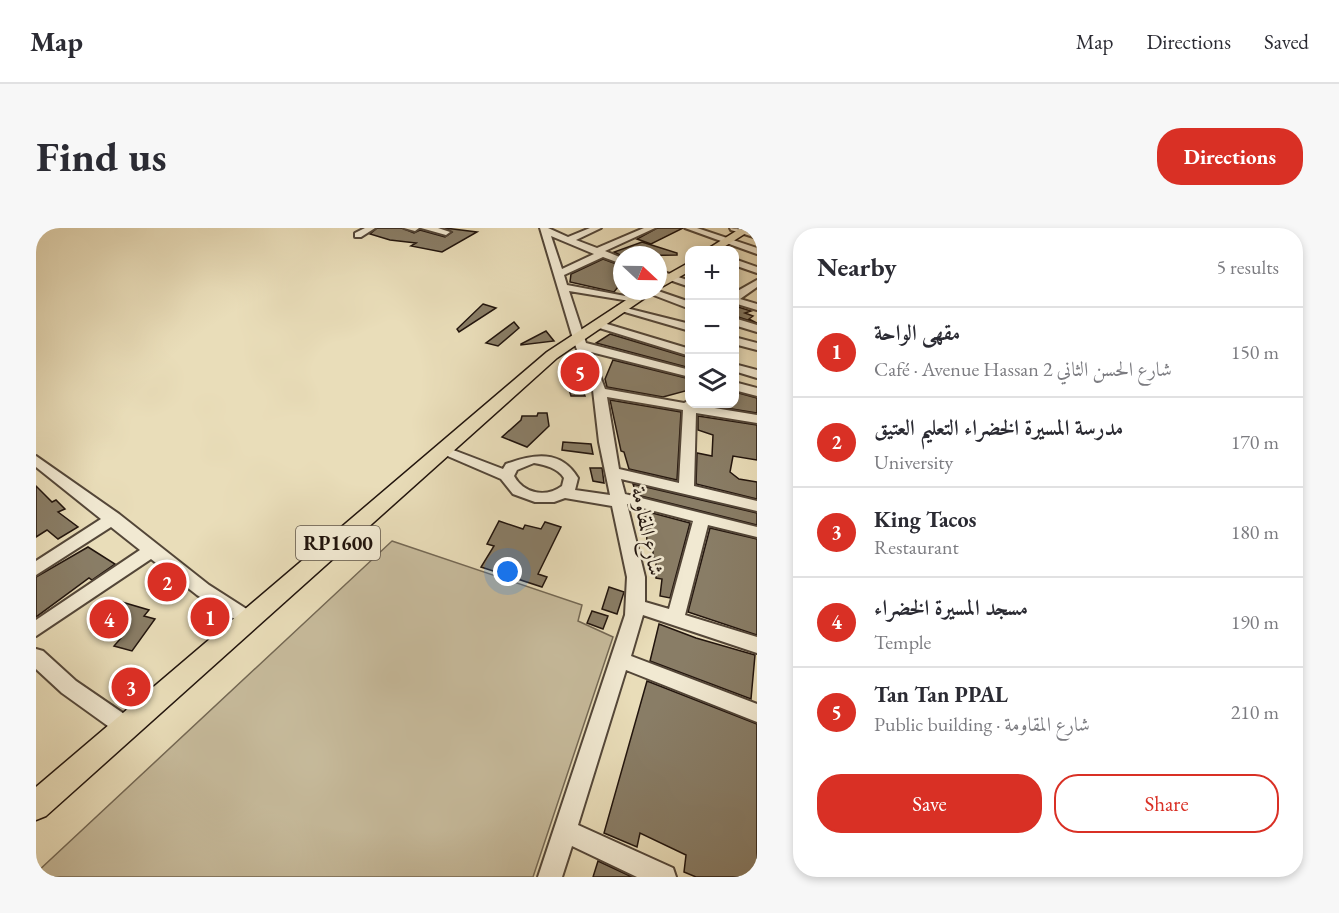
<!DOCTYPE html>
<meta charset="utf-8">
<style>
:root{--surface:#fff;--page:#f7f7f7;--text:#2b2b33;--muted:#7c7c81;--line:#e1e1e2;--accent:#d93025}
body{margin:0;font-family:"EB Garamond",Amiri,serif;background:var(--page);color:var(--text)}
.controls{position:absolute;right:18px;top:18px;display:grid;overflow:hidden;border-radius:12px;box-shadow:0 3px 9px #0003}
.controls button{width:54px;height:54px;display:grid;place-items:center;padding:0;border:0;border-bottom:2px solid var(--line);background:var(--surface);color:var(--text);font:30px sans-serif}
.compass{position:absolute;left:577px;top:18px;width:54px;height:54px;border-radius:50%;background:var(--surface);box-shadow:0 3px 9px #0003;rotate:112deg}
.you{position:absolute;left:472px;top:344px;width:21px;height:21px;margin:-15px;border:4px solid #fff;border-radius:50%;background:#1a73e8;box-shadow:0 0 0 9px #1a73e833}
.badge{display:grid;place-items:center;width:39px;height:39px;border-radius:50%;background:var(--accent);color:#fff;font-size:20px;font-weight:700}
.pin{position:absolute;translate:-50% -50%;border:3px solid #fff;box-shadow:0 2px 6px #0006}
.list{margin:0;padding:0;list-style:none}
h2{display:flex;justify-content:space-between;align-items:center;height:78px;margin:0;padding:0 24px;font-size:26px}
h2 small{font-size:20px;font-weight:400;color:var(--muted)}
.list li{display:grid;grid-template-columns:39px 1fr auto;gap:18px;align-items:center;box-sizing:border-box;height:90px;padding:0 24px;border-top:2px solid var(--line)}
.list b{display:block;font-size:22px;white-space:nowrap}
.list p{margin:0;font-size:20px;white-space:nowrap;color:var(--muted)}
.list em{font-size:20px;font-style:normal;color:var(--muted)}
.actions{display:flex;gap:12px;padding:18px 24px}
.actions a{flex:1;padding:14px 0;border:2px solid var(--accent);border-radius:24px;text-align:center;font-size:21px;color:var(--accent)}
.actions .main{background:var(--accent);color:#fff}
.icon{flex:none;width:33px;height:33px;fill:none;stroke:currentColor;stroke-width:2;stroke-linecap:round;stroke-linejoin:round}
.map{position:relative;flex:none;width:721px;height:649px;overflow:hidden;border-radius:24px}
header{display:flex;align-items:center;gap:36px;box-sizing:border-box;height:84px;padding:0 30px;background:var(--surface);border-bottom:2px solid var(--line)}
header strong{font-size:28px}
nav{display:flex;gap:33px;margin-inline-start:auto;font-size:21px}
.intro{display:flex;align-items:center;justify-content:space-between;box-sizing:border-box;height:144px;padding:0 36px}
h1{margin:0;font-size:42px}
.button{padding:15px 27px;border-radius:24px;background:var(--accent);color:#fff;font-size:21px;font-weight:700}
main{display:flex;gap:36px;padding:0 36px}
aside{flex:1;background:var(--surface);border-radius:24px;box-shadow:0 3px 9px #0003}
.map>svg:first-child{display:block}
</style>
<header>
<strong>Map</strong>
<nav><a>Map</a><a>Directions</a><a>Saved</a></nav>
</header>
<div class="intro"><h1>Find us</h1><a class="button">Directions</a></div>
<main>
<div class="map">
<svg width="721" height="649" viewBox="0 0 721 649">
<rect width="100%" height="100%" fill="#e9ddb9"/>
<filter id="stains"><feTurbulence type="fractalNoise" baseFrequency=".00333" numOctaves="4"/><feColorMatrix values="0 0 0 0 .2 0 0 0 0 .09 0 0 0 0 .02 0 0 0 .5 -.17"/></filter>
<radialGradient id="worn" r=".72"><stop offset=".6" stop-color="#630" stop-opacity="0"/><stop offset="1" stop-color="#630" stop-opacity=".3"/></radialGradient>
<polygon fill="#c7bb9c" stroke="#746854" stroke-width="1.5" points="356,313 546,377 542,393 577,409 497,649 0,649 0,645"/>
<g fill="#897d66" stroke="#21140d" stroke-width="1.5">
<polygon points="341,0 366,0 378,5 384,2 409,9 416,4 409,0 441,4 406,24 375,18 380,15 354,12 334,6"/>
<polygon points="621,0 647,0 615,16 601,11"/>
<polygon points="606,14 641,25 641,27 586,28 578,24"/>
<polygon points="567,31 586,38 586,54 578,64 534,54 535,46"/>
<polygon points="447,76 460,80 423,104 421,101"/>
<polygon points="699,78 715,83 709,85 717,88 713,91 721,95 699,88"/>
<polygon points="478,94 483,100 462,118 450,115"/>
<polygon points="510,103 518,113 485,117 485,116"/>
<polygon points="574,106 654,130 654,140 560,115"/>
<polygon points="577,132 654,151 653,162 627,169 571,159 569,151"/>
<polygon points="543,154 549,168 535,168 531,155"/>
<polygon points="699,164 721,170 721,185 665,176 699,176"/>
<polygon points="574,172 645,184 641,252 593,241 588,224 585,223"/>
<polygon points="502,185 511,185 513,198 491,219 466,209 485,192 486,188 501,188"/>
<polygon points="662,188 721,197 721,232 697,228 694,244 703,251 721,254 721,271 660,256 661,225 676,228 677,207 662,202"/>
<polygon points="527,214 555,216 557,226 526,222"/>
<polygon points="554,240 566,240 568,255 557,253"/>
<polygon points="597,256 721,285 721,297 601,267"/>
<polygon points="0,258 16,274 20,272 29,281 22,284 42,299 22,311 11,302 0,309"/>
<polygon points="605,282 654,295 634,370 624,368 626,351 620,350 620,330 617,329 617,317 611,316 610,292 609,288 604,287"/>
<polygon points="463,293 487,301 489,297 505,301 509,294 525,299 502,346 511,349 506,359 445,339 458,318 451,316"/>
<polygon points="674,300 721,311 721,407 652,384"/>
<polygon points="52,319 79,336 56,352 53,350 0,389 0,349"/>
<polygon points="573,359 588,364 581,386 566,381"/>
<polygon points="79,372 113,382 108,388 119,391 96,423 78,418 85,410 55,401"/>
<polygon points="556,383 572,388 567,401 551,395"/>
<polygon points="623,396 660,410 719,427 715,471 614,433"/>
<polygon points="611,453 721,496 721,649 660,649 648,644 650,627 604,605 601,619 568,605"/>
<polygon points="562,633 596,649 557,649"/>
</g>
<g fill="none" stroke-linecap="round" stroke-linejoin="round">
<g stroke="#534638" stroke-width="4">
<g id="minor">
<polygon points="329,0 339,0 325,9 319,9 319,5"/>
<polygon points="368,0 383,0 379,3"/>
<polygon points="385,0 402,0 414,4 410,7"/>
<path d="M504,0h8l20,9 22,-9h11l-25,12 21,8 47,-20h11l-50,23 17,7v6l-19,-7 -39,18 3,10 74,14 -5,3 -67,-11 17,52 104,27v7l-99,-25 14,37 79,14 6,-3v4l67,11v8l-61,-10 -2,73 63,15v10l-136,-32 4,15 132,33v10l-49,-12 -23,90 72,22v16l-114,-38 -12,41 126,48v18l-131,-52 -48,155 95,43 3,9h-39l-65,-31 -10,31h-24l87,-262 2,-38 -15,-71 -47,-8 -11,4h-19l-22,-8 -12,-15 -65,-28 7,-4 5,1 55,21 3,-5c27,-10 55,-15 72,14l-3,12 35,5 -11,-53 -6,-52 -19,-48zM515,8l43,18 -32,15zM571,169l76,13 -4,73 -60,-14zM498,235c11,2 24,5 30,15l-2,8c-16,12 -38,8 -48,-10l3,-6zM591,276l66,17 -24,88 -24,-7v-25z"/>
<polygon points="649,0 661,0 721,20 721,26"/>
<polygon points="694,0 721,4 721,10 695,2"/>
<polygon points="698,31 721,39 721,45 698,37"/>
<polygon points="622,42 654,53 654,59 622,48"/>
<polygon points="721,52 721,59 704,71 721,76 721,82 698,75 698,65"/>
<polygon points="607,63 622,63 654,74 654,81"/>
<polygon points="582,78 654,96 654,103 582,82"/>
<polygon points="698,90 721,97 721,104 698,97"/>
<polygon points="561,93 654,121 654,128 557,98 556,96"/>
<polygon points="698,109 721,115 721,122 698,116"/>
<polygon points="698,136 721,142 721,150 698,143"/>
<polygon points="698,154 721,160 721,168 698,162"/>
<polygon points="0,228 83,286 173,357 220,387 223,392 220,397 214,399 208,397 161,367 115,331 0,408 0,392 104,322 75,299 0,347 0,333 65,291 0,239"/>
<polygon points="0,421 7,423 40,453 97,492 100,499 97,506 90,508 83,506 26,465 0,441"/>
</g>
</g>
<g stroke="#21140d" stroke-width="3">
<g id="major">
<polygon points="705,0 718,0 683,22 670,22"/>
<polygon points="654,34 654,43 622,61 622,52"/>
<polygon points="604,63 619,63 521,130 10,588 0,592 0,559 511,124"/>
</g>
</g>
<use href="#minor" fill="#f1e9d2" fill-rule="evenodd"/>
<use href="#major" fill="#e9ddb9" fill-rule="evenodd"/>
</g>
<g text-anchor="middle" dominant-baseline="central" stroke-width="5" stroke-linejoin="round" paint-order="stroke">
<rect fill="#f1e9d2" stroke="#5f5448" stroke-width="1.5" x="260" y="298" width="84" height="34" rx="4.5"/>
<g font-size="20" font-weight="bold" fill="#21140d">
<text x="302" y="315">RP1600</text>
</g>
<g font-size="21" fill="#21140d" stroke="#f1e9d2">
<text transform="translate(612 303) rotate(78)">شارع المقاومة</text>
</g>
</g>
<rect width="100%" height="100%" filter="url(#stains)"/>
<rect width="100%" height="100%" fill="url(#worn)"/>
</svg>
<div class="controls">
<button>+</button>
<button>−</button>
<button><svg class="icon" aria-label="layers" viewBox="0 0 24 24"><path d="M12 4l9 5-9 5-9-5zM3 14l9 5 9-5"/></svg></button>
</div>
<svg class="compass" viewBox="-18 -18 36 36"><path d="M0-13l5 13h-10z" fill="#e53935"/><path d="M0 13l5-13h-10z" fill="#7c7c81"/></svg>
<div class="you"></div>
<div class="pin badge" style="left:174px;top:389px">1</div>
<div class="pin badge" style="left:131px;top:354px">2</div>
<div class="pin badge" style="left:95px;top:459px">3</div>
<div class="pin badge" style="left:73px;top:391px">4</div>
<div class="pin badge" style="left:544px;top:144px">5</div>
</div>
<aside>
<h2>Nearby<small>5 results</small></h2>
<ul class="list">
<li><span class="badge">1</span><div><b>مقهى الواحة</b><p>Café · Avenue Hassan 2 شارع الحسن الثاني</p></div><em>150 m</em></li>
<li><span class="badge">2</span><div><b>مدرسة المسيرة الخضراء التعليم العتيق</b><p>University</p></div><em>170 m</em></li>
<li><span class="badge">3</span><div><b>King Tacos</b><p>Restaurant</p></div><em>180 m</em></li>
<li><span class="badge">4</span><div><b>مسجد المسيرة الخضراء</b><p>Temple</p></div><em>190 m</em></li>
<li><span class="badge">5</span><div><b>Tan Tan PPAL</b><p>Public building · شارع المقاومة</p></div><em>210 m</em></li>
</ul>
<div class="actions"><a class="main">Save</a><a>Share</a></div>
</aside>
</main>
